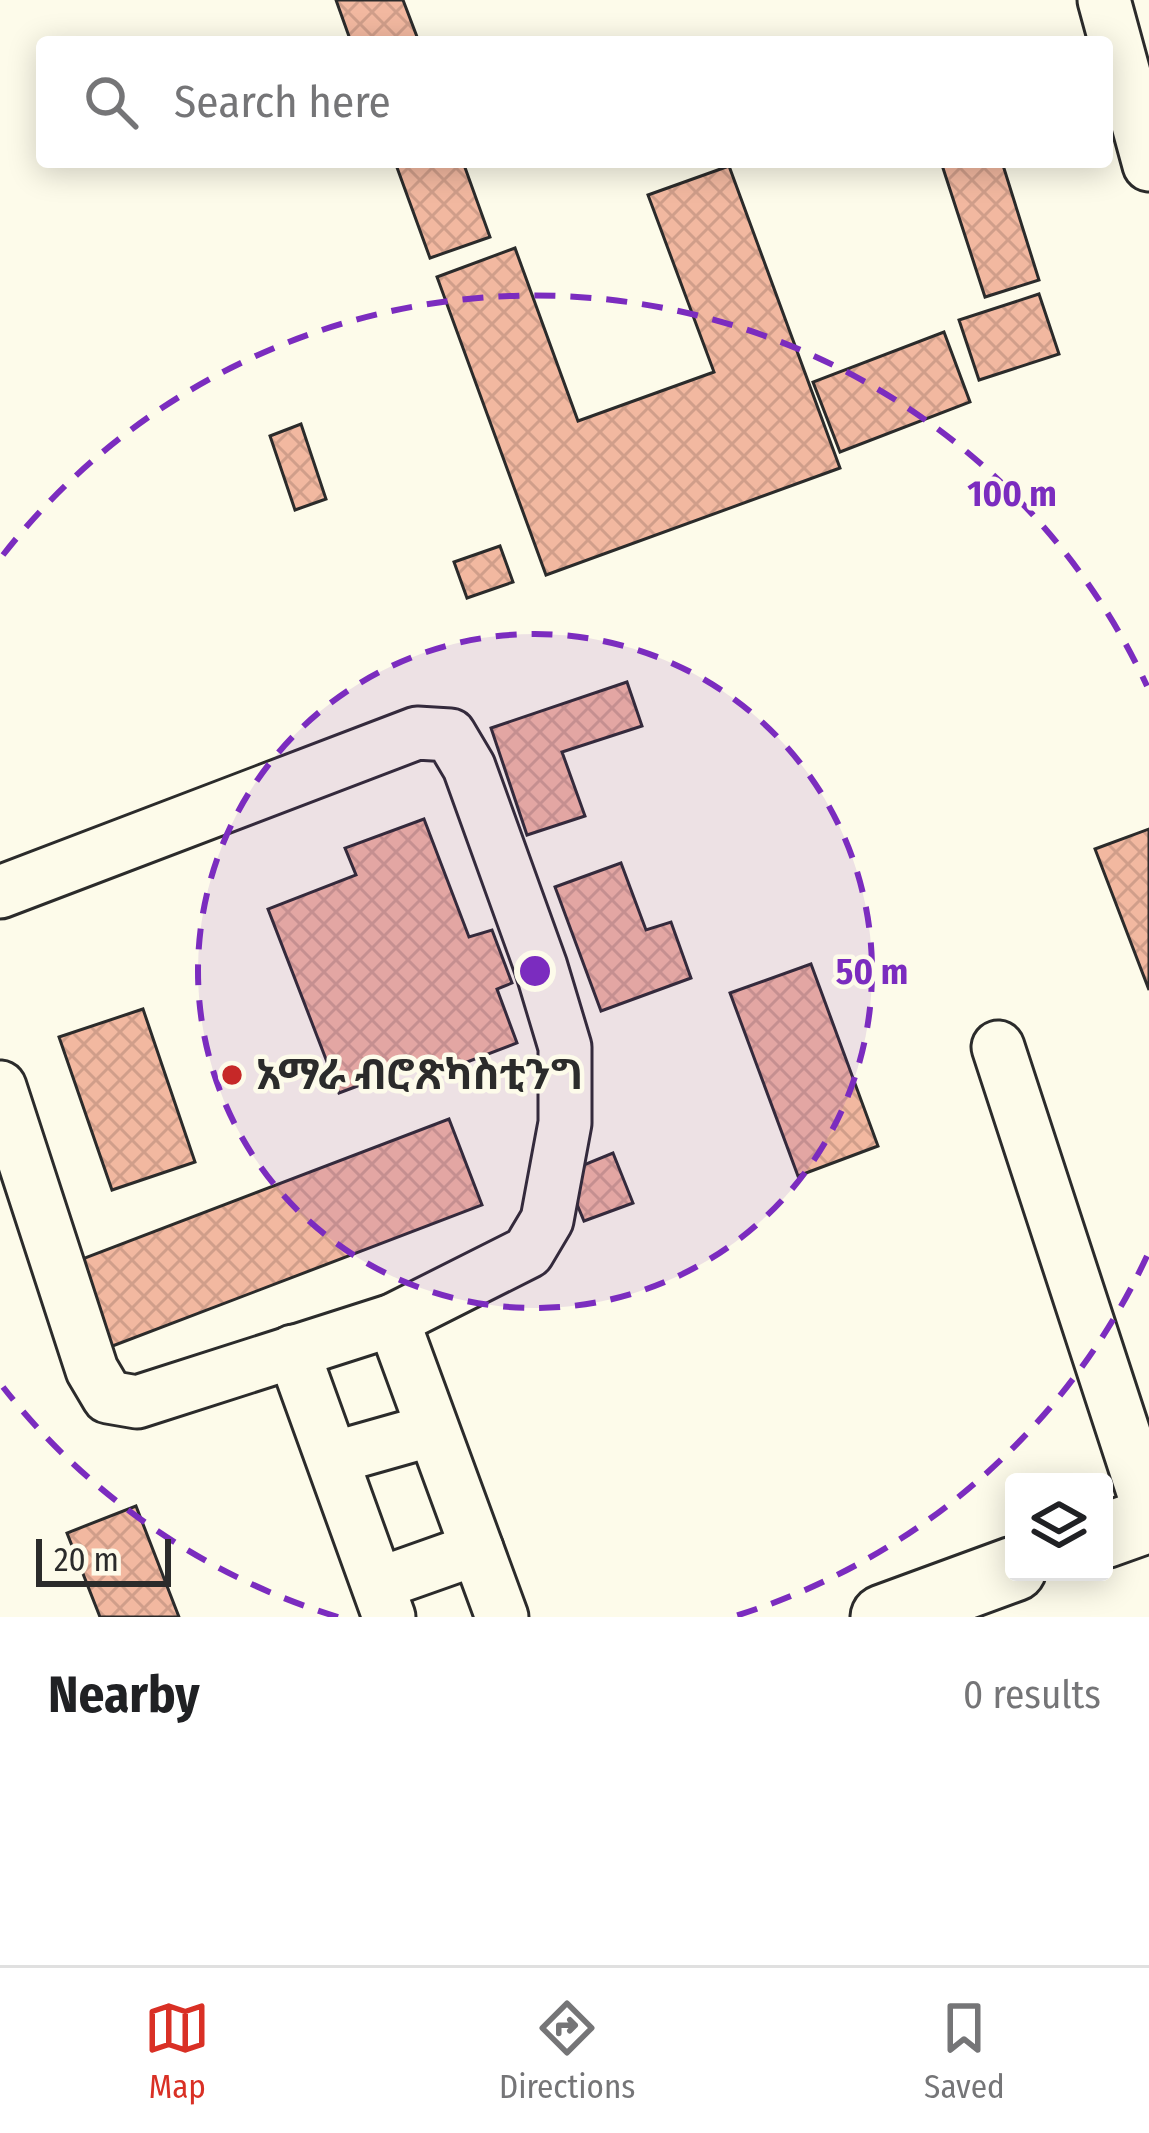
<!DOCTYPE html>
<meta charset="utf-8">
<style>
:root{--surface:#fff;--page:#f6f6f6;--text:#202124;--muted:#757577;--line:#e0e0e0;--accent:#d93025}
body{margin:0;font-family:"Fira Sans Condensed","Noto Sans Ethiopic",sans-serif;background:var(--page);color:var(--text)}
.controls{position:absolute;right:36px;bottom:36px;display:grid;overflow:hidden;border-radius:12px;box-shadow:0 6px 30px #0003}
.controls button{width:108px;height:108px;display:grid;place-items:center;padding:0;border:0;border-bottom:3px solid var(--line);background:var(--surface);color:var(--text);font:60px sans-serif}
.scale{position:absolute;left:36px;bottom:30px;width:135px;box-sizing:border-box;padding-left:12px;border:6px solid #2b2b2b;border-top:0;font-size:33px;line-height:42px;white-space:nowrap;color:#2b2b2b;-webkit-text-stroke:9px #fdfbea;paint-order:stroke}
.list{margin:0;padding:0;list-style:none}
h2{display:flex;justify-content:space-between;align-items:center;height:156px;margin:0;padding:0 48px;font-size:51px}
h2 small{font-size:39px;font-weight:400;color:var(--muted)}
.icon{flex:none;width:66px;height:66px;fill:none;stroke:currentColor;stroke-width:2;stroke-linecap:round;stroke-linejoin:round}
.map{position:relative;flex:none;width:1149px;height:1617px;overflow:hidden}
.search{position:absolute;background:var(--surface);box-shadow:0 6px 30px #0003;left:36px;right:36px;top:36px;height:132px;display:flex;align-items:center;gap:30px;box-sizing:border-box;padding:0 42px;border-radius:12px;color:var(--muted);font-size:45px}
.sheet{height:348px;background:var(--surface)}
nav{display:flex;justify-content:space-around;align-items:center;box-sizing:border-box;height:168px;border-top:3px solid var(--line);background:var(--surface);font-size:33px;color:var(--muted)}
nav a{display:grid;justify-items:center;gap:6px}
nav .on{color:var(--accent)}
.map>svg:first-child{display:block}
</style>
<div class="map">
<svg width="1149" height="1617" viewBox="0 0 1149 1617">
<defs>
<pattern id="building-cross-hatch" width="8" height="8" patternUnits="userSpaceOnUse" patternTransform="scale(3)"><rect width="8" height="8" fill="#f2b8a0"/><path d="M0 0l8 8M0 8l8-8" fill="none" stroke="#d09e8a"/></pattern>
</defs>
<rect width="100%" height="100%" fill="#fdfbea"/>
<g fill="url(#building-cross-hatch)" stroke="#2b2b2b" stroke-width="3">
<polygon points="336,0 403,0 419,42 351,42"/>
<polygon points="395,162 463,162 490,237 430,258"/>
<polygon points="941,162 1002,162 1039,280 985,297"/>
<polygon points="729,166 840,468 546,575 437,277 515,248 578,421 714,372 648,195"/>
<polygon points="1039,294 1059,354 979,380 959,320"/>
<polygon points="944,332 970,402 840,452 813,382"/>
<polygon points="301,424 326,499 295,510 270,436"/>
<polygon points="500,546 513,582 467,598 454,562"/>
<polygon points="627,682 642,726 562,752 585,816 527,835 491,728"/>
<polygon points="424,819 469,937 492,930 512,983 497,989 517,1043 433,1075 427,1060 339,1093 268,909 356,875 345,848"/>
<polygon points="1149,829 1149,990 1095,849"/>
<polygon points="621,863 646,930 671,922 691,978 601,1011 555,887"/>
<polygon points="811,964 878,1146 798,1176 730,993"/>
<polygon points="143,1009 195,1162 112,1190 59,1037"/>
<polygon points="449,1119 482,1205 102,1350 69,1264"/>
<polygon points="613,1153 633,1203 584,1221 564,1173"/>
<polygon points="136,1506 179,1617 100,1617 67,1533"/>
</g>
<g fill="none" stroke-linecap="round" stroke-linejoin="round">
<g stroke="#2b2b2b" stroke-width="57">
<g id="minor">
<polyline points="1104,0 1149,165"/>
<polyline points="0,892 417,733 450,735 469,767 541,967 565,1047 565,1123 547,1220 528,1252 393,1320 137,1402 108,1397 92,1370 0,1087"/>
<polyline points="998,1047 1149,1510"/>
<polyline points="393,1320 502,1617"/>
<polyline points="293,1351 389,1617"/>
<polyline points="333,1458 432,1430"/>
<polyline points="378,1584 477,1549"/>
</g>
</g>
<g stroke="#2b2b2b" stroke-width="69">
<g id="major">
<polyline points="1104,1536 1149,1520"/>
<polyline points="883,1617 1014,1569"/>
</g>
</g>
<use href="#minor" stroke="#fdfbea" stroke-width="51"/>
<use href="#major" stroke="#fdfbea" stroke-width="63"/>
</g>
<circle cx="535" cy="971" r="337" fill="#7b2cbf" fill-opacity=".12"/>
<g fill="none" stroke="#7b2cbf" stroke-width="6" stroke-dasharray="21 15">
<circle cx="535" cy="971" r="337"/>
<path d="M1147 1256A675 675 0 0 1 732 1617M338 1617A675 675 0 0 1 3 1387M3 555A675 675 0 0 1 1147 686"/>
</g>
<circle fill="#c62828" stroke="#fdfbea" stroke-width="4.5" cx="232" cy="1075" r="12"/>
<g text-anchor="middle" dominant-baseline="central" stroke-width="9" stroke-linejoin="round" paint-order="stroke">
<g font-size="42" font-weight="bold" fill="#2b2b2b" stroke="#fdfbea" text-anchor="start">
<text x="256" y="1075">አማራ ብሮጽካስቲንግ</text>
</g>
</g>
<circle cx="535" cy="971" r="18" fill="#7b2cbf" stroke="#fdfbea" stroke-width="6"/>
<g font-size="36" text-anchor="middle" font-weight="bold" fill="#7b2cbf" stroke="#fdfbea" stroke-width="9" stroke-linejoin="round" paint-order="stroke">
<text x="1012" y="506">100 m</text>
<text x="872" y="984">50 m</text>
</g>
</svg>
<div class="controls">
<button><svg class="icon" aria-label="layers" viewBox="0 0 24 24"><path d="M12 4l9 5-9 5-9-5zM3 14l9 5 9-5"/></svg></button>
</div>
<div class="scale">20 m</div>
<div class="search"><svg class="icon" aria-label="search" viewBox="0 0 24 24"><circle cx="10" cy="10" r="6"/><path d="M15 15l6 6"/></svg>Search here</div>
</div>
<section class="sheet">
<h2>Nearby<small>0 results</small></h2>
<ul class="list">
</ul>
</section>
<nav>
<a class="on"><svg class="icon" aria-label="map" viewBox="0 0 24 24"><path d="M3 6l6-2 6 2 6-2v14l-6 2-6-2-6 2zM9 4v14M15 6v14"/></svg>Map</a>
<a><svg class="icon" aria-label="directions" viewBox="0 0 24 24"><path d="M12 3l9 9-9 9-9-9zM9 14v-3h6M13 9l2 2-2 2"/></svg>Directions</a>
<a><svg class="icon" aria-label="saved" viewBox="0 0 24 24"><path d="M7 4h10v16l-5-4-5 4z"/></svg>Saved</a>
</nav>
